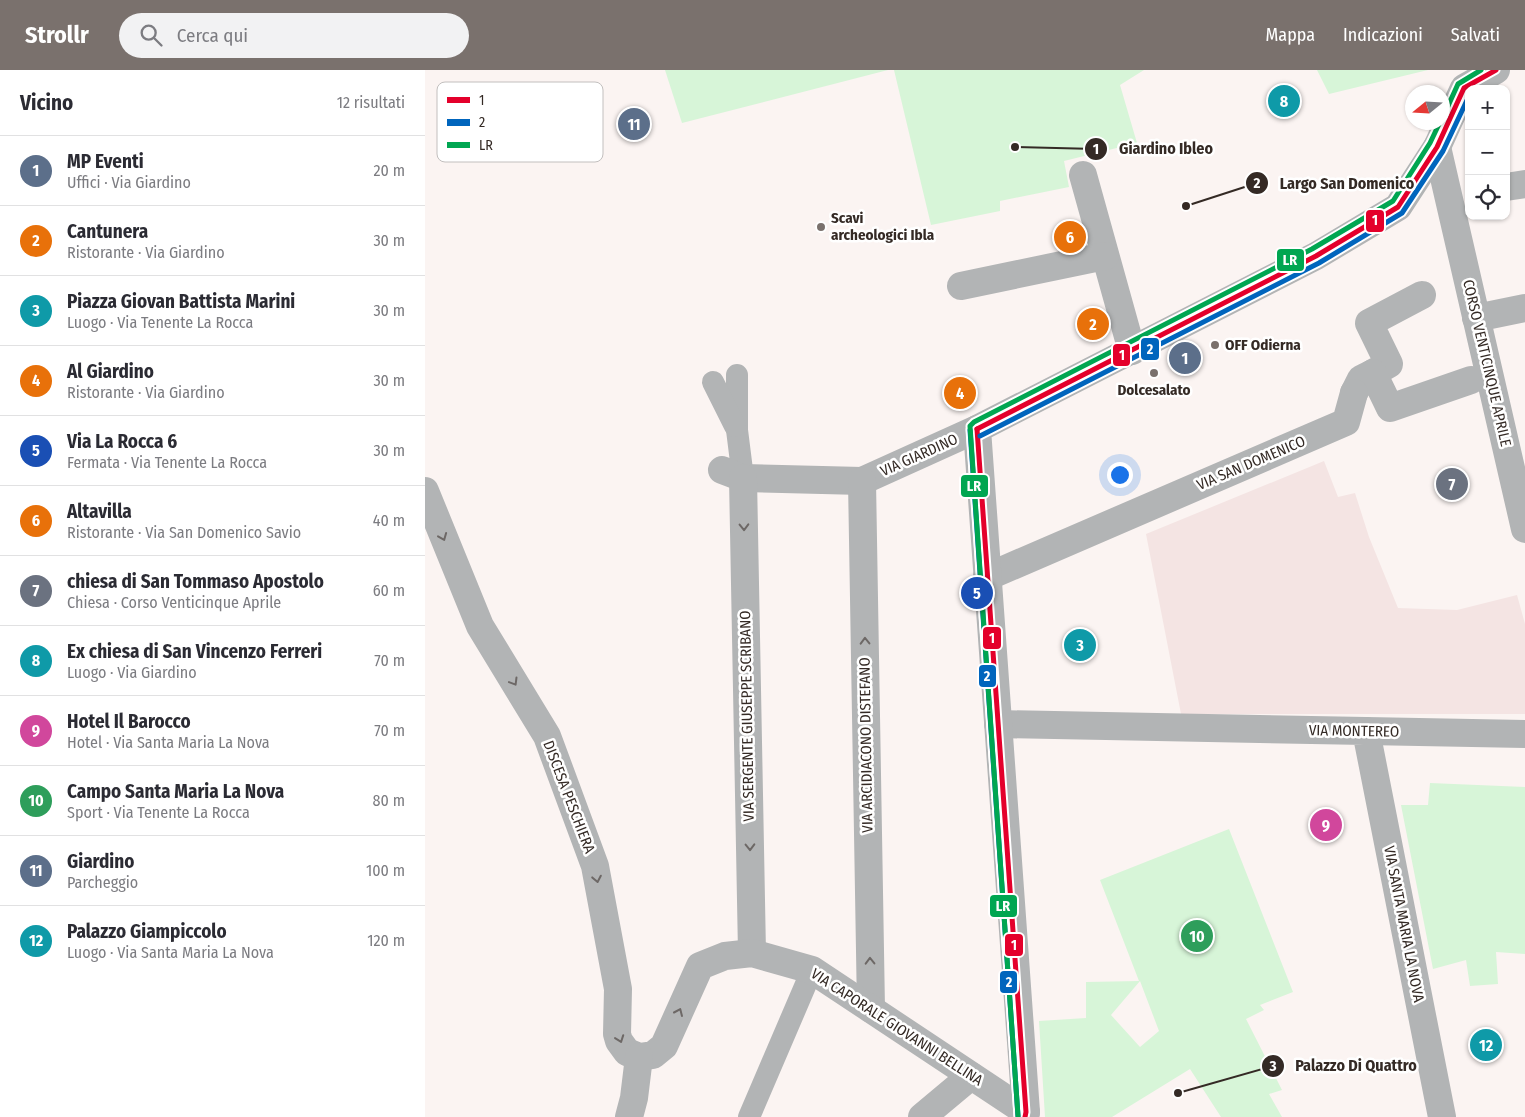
<!DOCTYPE html>
<html lang="it">
<meta charset="utf-8">
<style>
:root{--surface:#fff;--page:#f2f2f3;--text:#2b2b33;--muted:#7c7c81;--line:#e1e1e2;--accent:#7a716d}
body{margin:0;font-family:"Fira Sans Condensed",sans-serif;background:var(--page);color:var(--text)}
.controls{position:absolute;right:15px;top:15px;display:grid;overflow:hidden;border-radius:10px;box-shadow:0 1px 4px #0004}
.controls button{width:45px;height:45px;display:grid;place-items:center;padding:0;border:0;border-bottom:1px solid var(--line);background:var(--surface);color:var(--text);font:25px sans-serif}
.compass{position:absolute;left:980px;top:15px;width:45px;height:45px;border-radius:50%;background:var(--surface);box-shadow:0 1px 4px #0004;rotate:252deg}
.you{position:absolute;left:694px;top:404px;width:18px;height:18px;margin:-12px;border:4px solid #fff;border-radius:50%;background:#1a73e8;box-shadow:0 0 0 8px #1a73e833}
.badge{display:grid;place-items:center;width:32px;height:32px;border-radius:50%;background:var(--accent);color:#fff;font-size:16px;font-weight:700}
.pin{position:absolute;translate:-50% -50%;border:2px solid #fff;box-shadow:0 1px 5px #0006}
.list{margin:0;padding:0;list-style:none}
h2{display:flex;justify-content:space-between;align-items:center;height:65px;margin:0;padding:0 20px;font-size:21px}
h2 small{font-size:16px;font-weight:400;color:var(--muted)}
.list li{display:grid;grid-template-columns:32px 1fr auto;gap:15px;align-items:center;box-sizing:border-box;height:70px;padding:0 20px;border-top:1px solid var(--line)}
.list b{display:block;font-size:19px;white-space:nowrap}
.list p{margin:0;font-size:16px;white-space:nowrap;color:var(--muted)}
.list em{font-size:16px;font-style:normal;color:var(--muted)}
.icon{flex:none;width:28px;height:28px;fill:none;stroke:currentColor;stroke-width:2;stroke-linecap:round;stroke-linejoin:round}
.map{position:relative;flex:none;width:1100px;height:1047px;overflow:hidden}
header{display:flex;align-items:center;gap:30px;box-sizing:border-box;height:70px;padding:0 25px;background:var(--accent);color:#fff}
header strong{font-size:24px}
nav{display:flex;gap:28px;margin-inline-start:auto;font-size:18px}
.search{width:350px;height:45px;background:var(--page);display:flex;align-items:center;gap:12px;box-sizing:border-box;padding:0 18px;border-radius:28px;color:var(--muted);font-size:19px}
main{display:flex}
aside{flex:1;background:var(--surface)}
.map>svg:first-child{display:block}
</style>
<header>
<strong>Strollr</strong>
<div class="search"><svg class="icon" aria-label="search" viewBox="0 0 24 24"><circle cx="10" cy="10" r="6"/><path d="M15 15l6 6"/></svg>Cerca qui</div>
<nav><a>Mappa</a><a>Indicazioni</a><a>Salvati</a></nav>
</header>
<main>
<aside>
<h2>Vicino<small>12 risultati</small></h2>
<ul class="list">
<li><span class="badge" style="background:#5c6f8a">1</span><div><b>MP Eventi</b><p>Uffici · Via Giardino</p></div><em>20 m</em></li>
<li><span class="badge" style="background:#e8710a">2</span><div><b>Cantunera</b><p>Ristorante · Via Giardino</p></div><em>30 m</em></li>
<li><span class="badge" style="background:#0f9aa8">3</span><div><b>Piazza Giovan Battista Marini</b><p>Luogo · Via Tenente La Rocca</p></div><em>30 m</em></li>
<li><span class="badge" style="background:#e8710a">4</span><div><b>Al Giardino</b><p>Ristorante · Via Giardino</p></div><em>30 m</em></li>
<li><span class="badge" style="background:#1a4fb4">5</span><div><b>Via La Rocca 6</b><p>Fermata · Via Tenente La Rocca</p></div><em>30 m</em></li>
<li><span class="badge" style="background:#e8710a">6</span><div><b>Altavilla</b><p>Ristorante · Via San Domenico Savio</p></div><em>40 m</em></li>
<li><span class="badge" style="background:#6b7280">7</span><div><b>chiesa di San Tommaso Apostolo</b><p>Chiesa · Corso Venticinque Aprile</p></div><em>60 m</em></li>
<li><span class="badge" style="background:#0f9aa8">8</span><div><b>Ex chiesa di San Vincenzo Ferreri</b><p>Luogo · Via Giardino</p></div><em>70 m</em></li>
<li><span class="badge" style="background:#d1479c">9</span><div><b>Hotel Il Barocco</b><p>Hotel · Via Santa Maria La Nova</p></div><em>70 m</em></li>
<li><span class="badge" style="background:#2e9e5b">10</span><div><b>Campo Santa Maria La Nova</b><p>Sport · Via Tenente La Rocca</p></div><em>80 m</em></li>
<li><span class="badge" style="background:#5c6f8a">11</span><div><b>Giardino</b><p>Parcheggio</p></div><em>100 m</em></li>
<li><span class="badge" style="background:#0f9aa8">12</span><div><b>Palazzo Giampiccolo</b><p>Luogo · Via Santa Maria La Nova</p></div><em>120 m</em></li>
</ul>
</aside>
<div class="map">
<svg width="1100" height="1047" viewBox="0 0 1100 1047">
<rect width="100%" height="100%" fill="#fbf4f2"/>
<polygon fill="#f4e4e3" points="899,391 913,427 930,423 944,467 973,538 1032,540 1092,525 1100,554 1100,644 756,644 721,464"/>
<g fill="#d7f5d8" fill-rule="evenodd">
<polygon points="240,0 463,0 257,53"/>
<polygon points="469,0 719,0 695,15 712,73 639,91 644,117 575,131 575,141 506,155"/>
<polygon points="892,0 1003,0 904,24"/>
<polygon points="1005,713 1100,717 1100,884 1071,882 1073,914 1045,916 1041,890 1008,899 976,735 1003,735"/>
<path d="M804,759l64,163 -33,13 4,5 -18,9 36,71 -13,4 13,23h-61l-31,-48 -78,48h-67l-6,-96 47,-3v-36l53,-1 -39,-101zM715,911l19,50 -19,16 -29,-32z"/>
</g>
<g fill="none" stroke-linecap="round" stroke-linejoin="round">
<g stroke="#b2b4b5" stroke-width="22">
<polyline points="312,305 312,360 318,408"/>
<polyline points="288,312 310,356"/>
<polyline points="324,1047 387,900"/>
</g>
<g stroke="#b2b4b5" stroke-width="28">
<polyline points="1012,77 1100,459"/>
<polyline points="1081,117 1100,114"/>
<polyline points="1051,248 1100,238"/>
<polyline points="948,303 964,294 944,253 997,225"/>
<polyline points="929,323 936,309 948,303 965,338 1046,310"/>
<polyline points="941,661 1100,664"/>
</g>
<g stroke="#b2b4b5" stroke-width="28">
<polyline points="658,105 707,281"/>
<polyline points="536,216 680,186"/>
<polyline points="297,400 318,408 437,411 552,359"/>
<polyline points="318,408 327,883"/>
<polyline points="437,411 446,939"/>
<polyline points="0,421 55,556 122,666 170,796 193,919 192,964 194,971 202,982 214,987 228,985 239,976 275,896 300,886 327,883 387,900 601,1042"/>
<polyline points="562,507 921,352 929,323"/>
<polyline points="573,654 941,661 1017,1047"/>
<polyline points="204,1047 209,1028 214,987"/>
<polyline points="497,1047 546,1006"/>
</g>
<polyline stroke="#b2b4b5" stroke-width="28" points="600,1047 601,1042 552,359 891,186 973,137 1012,77 1039,18 1071,0"/>
<g stroke="#fff" stroke-width="9">
<g id="bus-1">
<polyline points="552,359 601,1042 600,1047"/>
<polyline points="552,359 891,186 973,137 1012,77 1039,18 1071,0"/>
</g>
</g>
<g stroke="#fff" stroke-width="9">
<g id="bus-2">
<polyline points="545,360 593,1046"/>
<polyline points="555,366 894,193 977,143 1018,81 1044,26"/>
</g>
</g>
<g stroke="#fff" stroke-width="9">
<g id="bus-3">
<polyline points="1018,47 1033,14 1056,0"/>
<polyline points="593,1046 545,356 549,352 887,179 968,131 1005,73 1015,52"/>
</g>
</g>
<use href="#bus-1" stroke="#e4002b" stroke-width="5"/>
<use href="#bus-2" stroke="#0065bd" stroke-width="5"/>
<use href="#bus-3" stroke="#00a651" stroke-width="5"/>
</g>
<defs><path id="oneway-chevron" d="M-2-3.5L2.5 0L-2 3.5" fill="none" stroke-width="1.6" stroke-linecap="round" stroke-linejoin="round" transform="scale(1.25)"/></defs>
<g stroke="#6d6866">
<use href="#oneway-chevron" transform="translate(319 457) rotate(89)"/>
<use href="#oneway-chevron" transform="translate(18 467) rotate(68)"/>
<use href="#oneway-chevron" transform="translate(440 571) rotate(-91)"/>
<use href="#oneway-chevron" transform="translate(89 612) rotate(59)"/>
<use href="#oneway-chevron" transform="translate(325 777) rotate(89)"/>
<use href="#oneway-chevron" transform="translate(172 809) rotate(79)"/>
<use href="#oneway-chevron" transform="translate(445 891) rotate(-91)"/>
<use href="#oneway-chevron" transform="translate(254 942) rotate(-66)"/>
<use href="#oneway-chevron" transform="translate(195 969) rotate(70)"/>
</g>
<g fill="#7a716d" stroke="#fff" stroke-width="2">
<circle cx="396" cy="157" r="5"/>
<circle cx="790" cy="275" r="5"/>
<circle cx="729" cy="303" r="5"/>
</g>
<g text-anchor="middle" dominant-baseline="central" stroke-width="5" stroke-linejoin="round" paint-order="stroke">
<g font-size="15" font-weight="bold" fill="#342a25" stroke="#fff" text-anchor="start">
<text x="406" y="148">Scavi<tspan x="406" dy="17">archeologici Ibla</tspan></text>
<text x="800" y="275">OFF Odierna</text>
<text x="729" y="320" text-anchor="middle">Dolcesalato</text>
</g>
<g font-size="15" fill="#342a25" stroke="#fff">
<text transform="translate(1062 293) rotate(77)">CORSO VENTICINQUE APRILE</text>
<text transform="translate(494 385) rotate(-24)">VIA GIARDINO</text>
<text transform="translate(826 393) rotate(-23)">VIA SAN DOMENICO</text>
<text transform="translate(322 646) rotate(-91)">VIA SERGENTE GIUSEPPE SCRIBANO</text>
<text transform="translate(929 661) rotate(1)">VIA MONTEREO</text>
<text transform="translate(441 675) rotate(-91)">VIA ARCIDIACONO DISTEFANO</text>
<text transform="translate(144 727) rotate(69)">DISCESA PESCHIERA</text>
<text transform="translate(979 854) rotate(79)">VIA SANTA MARIA LA NOVA</text>
<text transform="translate(472 957) rotate(33)">VIA CAPORALE GIOVANNI BELLINA</text>
</g>
</g>
<rect x="12" y="12" width="166" height="80" rx="8" fill="#fff" stroke="#c2bfbe" stroke-width="1"/>
<rect x="22" y="27" width="23" height="6" fill="#e4002b"/>
<rect x="22" y="49" width="23" height="7" fill="#0065bd"/>
<rect x="22" y="72" width="23" height="6" fill="#00a651"/>
<g font-size="14" fill="#342a25">
<text x="54" y="35">1</text>
<text x="54" y="57">2</text>
<text x="54" y="80">LR</text>
</g>
<path fill="none" stroke="#342a25" stroke-width="2" d="M590 77L671 79M761 136L832 113M753 1023L848 996"/>
<g fill="#342a25" stroke="#fff" stroke-width="2">
<circle cx="590" cy="77" r="5"/>
<circle cx="761" cy="136" r="5"/>
<circle cx="753" cy="1023" r="5"/>
<circle cx="671" cy="79" r="12"/>
<circle cx="832" cy="113" r="12"/>
<circle cx="848" cy="996" r="12"/>
</g>
<g font-size="15" text-anchor="middle" font-weight="bold" fill="#fff">
<text x="671" y="84">1</text>
<text x="832" y="118">2</text>
<text x="848" y="1001">3</text>
</g>
<g font-size="16" text-anchor="middle" font-weight="bold" fill="#342a25" stroke="#fff" stroke-width="5" stroke-linejoin="round" paint-order="stroke">
<text x="741" y="84">Giardino Ibleo</text>
<text x="922" y="119">Largo San Domenico</text>
<text x="931" y="1001">Palazzo Di Quattro</text>
</g>
<g stroke="#fff" stroke-width="2">
<rect x="940" y="139" width="20" height="24" rx="5" fill="#e4002b"/>
<rect x="851" y="178" width="29" height="24" rx="5" fill="#00a651"/>
<rect x="715" y="267" width="20" height="24" rx="5" fill="#0065bd"/>
<rect x="687" y="273" width="19" height="24" rx="5" fill="#e4002b"/>
<rect x="535" y="404" width="29" height="24" rx="5" fill="#00a651"/>
<rect x="557" y="556" width="20" height="24" rx="5" fill="#e4002b"/>
<rect x="553" y="594" width="19" height="24" rx="5" fill="#0065bd"/>
<rect x="564" y="824" width="29" height="24" rx="5" fill="#00a651"/>
<rect x="579" y="863" width="20" height="24" rx="5" fill="#e4002b"/>
<rect x="574" y="900" width="19" height="24" rx="5" fill="#0065bd"/>
</g>
<g font-size="14" text-anchor="middle" font-weight="bold" fill="#fff">
<text x="950" y="155">1</text>
<text x="865" y="195">LR</text>
<text x="725" y="284">2</text>
<text x="697" y="290">1</text>
<text x="549" y="421">LR</text>
<text x="567" y="573">1</text>
<text x="562" y="611">2</text>
<text x="578" y="841">LR</text>
<text x="589" y="880">1</text>
<text x="584" y="917">2</text>
</g>
</svg>
<div class="controls">
<button>+</button>
<button>−</button>
<button><svg class="icon" aria-label="locate" viewBox="0 0 24 24"><circle cx="12" cy="12" r="6"/><path d="M12 2v4M12 18v4M2 12h4M18 12h4"/></svg></button>
</div>
<svg class="compass" viewBox="-18 -18 36 36"><path d="M0-13l5 13h-10z" fill="#e53935"/><path d="M0 13l5-13h-10z" fill="#7c7c81"/></svg>
<div class="you"></div>
<div class="pin badge" style="left:760px;top:288px;background:#5c6f8a">1</div>
<div class="pin badge" style="left:668px;top:254px;background:#e8710a">2</div>
<div class="pin badge" style="left:655px;top:575px;background:#0f9aa8">3</div>
<div class="pin badge" style="left:535px;top:323px;background:#e8710a">4</div>
<div class="pin badge" style="left:552px;top:523px;background:#1a4fb4">5</div>
<div class="pin badge" style="left:645px;top:167px;background:#e8710a">6</div>
<div class="pin badge" style="left:1027px;top:414px;background:#6b7280">7</div>
<div class="pin badge" style="left:859px;top:31px;background:#0f9aa8">8</div>
<div class="pin badge" style="left:901px;top:755px;background:#d1479c">9</div>
<div class="pin badge" style="left:772px;top:866px;background:#2e9e5b">10</div>
<div class="pin badge" style="left:209px;top:54px;background:#5c6f8a">11</div>
<div class="pin badge" style="left:1061px;top:975px;background:#0f9aa8">12</div>
</div>
</main>
